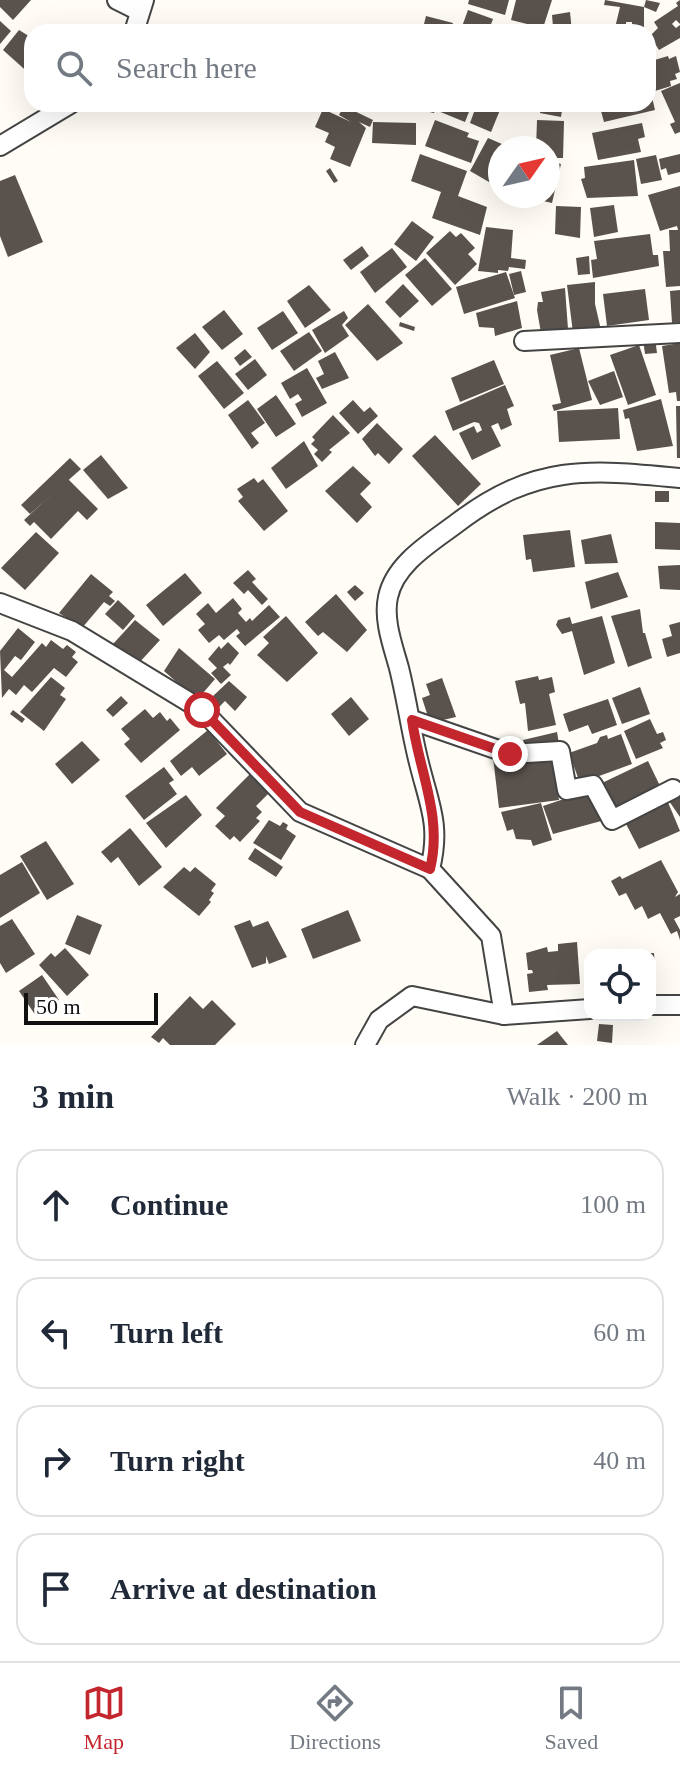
<!DOCTYPE html>
<meta charset="utf-8">
<style>
:root{--surface:#fff;--page:#f2f2f3;--text:#1f2937;--muted:#747a83;--line:#e0e1e3;--accent:#c4262e}
body{margin:0;font-family:"Times New Roman",serif;background:var(--page);color:var(--text)}
.controls{position:absolute;right:24px;bottom:24px;display:grid;overflow:hidden;border-radius:16px;box-shadow:0 8px 32px #0002}
.controls button{width:72px;height:72px;display:grid;place-items:center;padding:0;border:0;border-bottom:2px solid var(--line);background:var(--surface);color:var(--text);font:40px sans-serif}
.compass{position:absolute;left:488px;top:136px;width:72px;height:72px;border-radius:50%;background:var(--surface);box-shadow:0 8px 32px #0002;rotate:56deg}
.scale{position:absolute;left:24px;bottom:20px;width:134px;box-sizing:border-box;padding-left:8px;border:4px solid #111;border-top:0;font-size:22px;line-height:28px;white-space:nowrap;color:#111;-webkit-text-stroke:6px #fff;paint-order:stroke}
.stop{position:absolute;width:24px;height:24px;margin:-18px;border:6px solid #c4262e;border-radius:50%;background:#fff}
.stop.end{background:#c4262e;border-color:#fff;box-shadow:0 2px 8px #0008}
.list{margin:0;padding:0;list-style:none}
h2{display:flex;justify-content:space-between;align-items:center;height:104px;margin:0;padding:0 32px;font-size:34px}
h2 small{font-size:26px;font-weight:400;color:var(--muted)}
.list li{display:grid;grid-template-columns:52px 1fr auto;gap:24px;align-items:center;box-sizing:border-box;height:112px;margin:0 16px 16px;padding:0 16px;border:2px solid var(--line);border-radius:24px}
.list b{display:block;font-size:30px;white-space:nowrap}
.list em{font-size:26px;font-style:normal;color:var(--muted)}
.icon{flex:none;width:44px;height:44px;fill:none;stroke:currentColor;stroke-width:2;stroke-linecap:round;stroke-linejoin:round}
.map{position:relative;flex:none;width:680px;height:1045px;overflow:hidden}
.search{position:absolute;background:var(--surface);box-shadow:0 8px 32px #0002;left:24px;right:24px;top:24px;height:88px;display:flex;align-items:center;gap:20px;box-sizing:border-box;padding:0 28px;border-radius:24px;color:var(--muted);font-size:30px}
.sheet{height:616px;background:var(--surface)}
nav{display:flex;justify-content:space-around;align-items:center;box-sizing:border-box;height:112px;border-top:2px solid var(--line);background:var(--surface);font-size:22px;color:var(--muted)}
nav a{display:grid;justify-items:center;gap:4px}
nav .on{color:var(--accent)}
.map>svg:first-child{display:block}
</style>
<div class="map">
<svg width="680" height="1045" viewBox="0 0 680 1045">
<rect width="100%" height="100%" fill="#fffdf5"/>
<g fill="#5a524d">
<polygon points="0,0 31,0 13,20 0,7"/>
<polygon points="469,0 509,0 505,15 468,4"/>
<polygon points="516,0 552,0 543,28 511,20"/>
<polygon points="605,0 644,7 646,0 660,3 656,12 644,7 644,32 632,32 632,22 626,22 626,32 614,32 620,7 604,5"/>
<polygon points="680,0 680,24 676,20 672,24 676,28 680,25 680,38 659,50 650,36 658,28 654,22 678,6 676,3"/>
<polygon points="468,10 493,19 488,32 460,32"/>
<polygon points="570,12 572,32 544,32 544,28 553,27 552,15"/>
<polygon points="426,16 453,23 451,32 422,32"/>
<polygon points="0,21 11,31 0,44"/>
<polygon points="382,24 394,32 377,32"/>
<polygon points="19,30 32,38 32,76 3,50"/>
<polygon points="668,56 669,59 676,56 680,72 675,74 677,79 670,81 671,86 655,91 648,62"/>
<polygon points="680,83 680,132 675,134 670,124 675,122 661,91"/>
<polygon points="649,84 655,110 604,122 599,104 648,104"/>
<polygon points="31,104 57,104 48,116"/>
<polygon points="408,104 428,105 437,104 434,113 407,107"/>
<polygon points="440,104 472,104 465,122 438,111"/>
<polygon points="477,104 502,105 491,132 470,123"/>
<polygon points="541,104 563,104 561,117 540,113"/>
<polygon points="344,106 373,120 370,127 359,122 366,128 350,167 330,159 335,147 325,142 329,133 315,127 323,109 351,122 339,115"/>
<polygon points="435,120 469,133 467,137 479,141 471,163 425,146"/>
<polygon points="537,120 564,121 563,158 548,158 548,148 536,148"/>
<polygon points="373,122 416,123 416,145 372,143"/>
<polygon points="642,123 645,137 638,139 641,152 598,160 592,133"/>
<polygon points="488,138 511,148 500,148 500,165 489,182 470,171"/>
<polygon points="420,154 467,171 458,196 487,207 480,235 432,218 441,192 411,181"/>
<polygon points="680,154 680,172 668,175 666,168 661,170 659,159"/>
<polygon points="656,155 662,180 641,184 636,159"/>
<polygon points="634,160 638,196 587,198 581,179 585,178 584,167"/>
<polygon points="548,161 561,164 552,203 526,197 548,196"/>
<polygon points="330,168 338,181 334,183 326,171"/>
<polygon points="15,175 43,242 8,257 0,236 0,181"/>
<polygon points="680,186 680,286 666,287 663,251 670,251 669,230 678,230 677,226 660,231 648,195"/>
<polygon points="614,205 618,232 594,237 590,208"/>
<polygon points="556,206 581,207 580,238 555,234"/>
<polygon points="412,221 434,237 416,261 394,244"/>
<polygon points="486,227 513,230 511,258 526,260 525,269 509,267 508,271 498,270 498,273 478,271"/>
<polygon points="450,231 456,237 461,233 475,248 468,254 477,264 455,285 426,253"/>
<polygon points="650,234 653,255 658,255 659,266 593,278 591,260 597,259 594,241"/>
<polygon points="362,246 369,256 351,270 343,260"/>
<polygon points="392,248 407,267 375,293 360,272"/>
<polygon points="589,256 590,274 578,275 576,258"/>
<polygon points="425,258 452,289 432,306 405,275"/>
<polygon points="521,271 526,292 514,295 509,274"/>
<polygon points="506,272 515,298 464,314 456,287"/>
<polygon points="595,282 595,304 601,330 573,333 567,285"/>
<polygon points="403,284 419,301 400,318 385,302"/>
<polygon points="309,285 331,310 305,328 287,301"/>
<polygon points="565,288 568,329 541,333 537,310 538,302 543,302 541,292"/>
<polygon points="645,289 649,320 607,326 603,294"/>
<polygon points="680,290 680,322 672,323 670,291"/>
<polygon points="517,301 522,328 495,336 494,328 479,327 476,313"/>
<polygon points="368,304 403,343 377,361 345,325"/>
<polygon points="224,310 243,334 222,350 202,327"/>
<polygon points="283,311 298,333 272,350 257,328"/>
<polygon points="344,311 348,318 342,325 349,336 325,353 312,330"/>
<polygon points="400,322 415,327 414,331 399,326"/>
<polygon points="309,332 322,351 294,371 280,351"/>
<polygon points="195,333 210,352 195,369 176,348"/>
<polygon points="655,338 657,353 645,354 643,339"/>
<polygon points="680,343 680,401 677,401 676,392 669,393 662,346"/>
<polygon points="639,345 656,395 628,405 610,355"/>
<polygon points="579,348 592,400 554,411 552,405 561,403 550,355"/>
<polygon points="245,349 252,357 240,366 234,358"/>
<polygon points="335,352 349,378 322,389 316,378 324,374 318,361"/>
<polygon points="255,359 267,375 248,390 235,374"/>
<polygon points="494,360 504,384 460,402 451,378"/>
<polygon points="217,361 244,393 224,409 198,376"/>
<polygon points="307,368 327,403 302,417 295,404 302,400 298,394 290,399 281,383"/>
<polygon points="614,371 623,397 600,405 588,381"/>
<polygon points="505,385 514,406 507,409 512,425 501,430 498,423 491,426 501,446 472,460 459,433 474,426 477,433 482,430 479,423 474,422 453,431 445,411"/>
<polygon points="276,395 296,424 276,437 257,409"/>
<polygon points="661,399 673,446 637,451 629,418 625,419 623,410"/>
<polygon points="248,400 265,423 251,433 259,443 252,449 228,415"/>
<polygon points="353,400 364,412 370,407 378,416 358,434 339,413"/>
<polygon points="676,406 680,406 680,458 677,458"/>
<polygon points="618,408 620,439 559,442 557,411"/>
<polygon points="333,415 350,433 329,450 332,452 322,462 314,454 318,450 311,444 315,440 312,437"/>
<polygon points="377,423 403,449 389,464 378,453 375,456 362,439"/>
<polygon points="435,435 481,484 458,506 412,456"/>
<polygon points="304,441 318,466 286,489 271,468"/>
<polygon points="101,455 128,488 108,499 83,470"/>
<polygon points="70,458 81,469 30,514 21,505"/>
<polygon points="353,466 371,483 360,494 372,507 357,523 325,491"/>
<polygon points="254,478 258,483 263,479 288,511 264,531 238,501 243,497 237,489"/>
<polygon points="68,479 98,509 87,520 78,511 51,539 34,522 30,526 24,520"/>
<rect x="655" y="491" width="14" height="11"/>
<polygon points="655,522 680,523 680,550 655,549"/>
<polygon points="570,530 575,567 533,572 531,559 526,560 523,535"/>
<polygon points="36,532 59,553 25,590 1,568"/>
<polygon points="611,534 618,563 585,564 581,540"/>
<polygon points="680,565 680,590 660,589 658,566"/>
<polygon points="248,570 256,579 252,582 268,599 262,605 248,590 244,594 233,583"/>
<polygon points="618,572 628,597 591,609 585,582"/>
<polygon points="185,573 202,593 163,626 146,605"/>
<polygon points="91,574 113,592 109,596 115,601 110,606 104,602 82,628 59,613"/>
<polygon points="355,585 364,593 355,601 347,592"/>
<polygon points="336,594 367,630 347,652 323,632 318,636 305,622"/>
<polygon points="233,598 242,609 238,613 246,622 250,618 252,621 269,605 280,617 245,646 236,636 240,633 237,629 224,640 219,635 209,643 198,630 205,624 196,614 208,603 216,613"/>
<polygon points="118,600 135,616 123,630 105,614"/>
<polygon points="640,609 643,633 645,633 652,658 628,667 611,616"/>
<polygon points="286,616 318,653 287,682 257,655 269,643 263,637"/>
<polygon points="602,616 615,663 584,675 572,631 562,634 556,625 558,620 570,617 572,624"/>
<polygon points="135,620 160,640 138,664 113,644"/>
<polygon points="680,622 680,653 667,657 662,639 672,636 669,625"/>
<polygon points="18,628 35,642 21,660 15,656 4,670 12,677 42,643 46,647 51,640 63,649 67,645 76,652 72,657 78,662 66,677 54,668 32,692 24,685 16,695 9,689 2,698 0,651"/>
<polygon points="228,642 239,653 230,665 228,663 223,667 231,675 221,684 211,673 217,668 208,659 219,646 221,649"/>
<polygon points="179,648 215,679 197,700 164,671"/>
<polygon points="538,676 539,680 552,677 555,692 549,694 556,725 528,731 525,703 520,704 515,681"/>
<polygon points="51,677 65,688 60,695 66,699 44,731 20,712"/>
<polygon points="442,678 456,717 430,723 422,698 430,695 426,684"/>
<polygon points="229,681 247,697 235,711 225,701 219,707 213,696"/>
<polygon points="640,687 650,714 622,724 612,698"/>
<polygon points="121,696 128,703 113,717 106,710"/>
<polygon points="351,697 369,719 349,736 331,714"/>
<polygon points="608,699 617,725 592,734 588,725 569,732 563,714"/>
<polygon points="145,709 153,718 160,712 167,721 170,718 180,730 141,763 124,744 130,739 121,729"/>
<polygon points="13,710 25,719 22,723 10,714"/>
<polygon points="650,719 657,734 663,732 666,740 660,743 663,748 636,759 624,731"/>
<polygon points="208,730 227,754 199,776 192,767 181,776 170,761"/>
<polygon points="557,732 559,744 526,752 523,740"/>
<polygon points="621,734 632,764 580,783 569,753 597,743 600,737 607,735 608,739"/>
<polygon points="82,741 100,760 72,784 55,764"/>
<polygon points="553,754 559,800 499,808 493,757"/>
<polygon points="648,761 661,788 617,813 602,783"/>
<polygon points="164,767 174,780 169,783 177,794 144,820 125,796"/>
<polygon points="250,774 269,793 256,806 262,812 256,818 260,821 240,842 234,836 230,840 215,826 225,816 216,808"/>
<polygon points="594,789 605,820 553,834 543,806"/>
<polygon points="680,790 680,817 669,801"/>
<polygon points="186,795 202,815 166,848 146,823"/>
<polygon points="667,800 680,831 639,849 625,822"/>
<polygon points="541,803 552,840 533,846 531,840 516,839 513,829 507,831 501,812"/>
<polygon points="269,820 280,826 283,822 288,825 286,829 296,836 281,860 253,843"/>
<polygon points="130,828 162,867 139,886 118,857 111,863 101,852"/>
<polygon points="46,841 74,884 47,900 20,856"/>
<polygon points="255,848 283,867 276,877 248,859"/>
<polygon points="661,860 678,892 675,897 680,894 680,916 674,919 680,930 680,940 677,931 671,934 660,913 648,919 642,906 635,910 626,893 619,896 611,881 620,876 622,879"/>
<polygon points="22,862 40,893 0,918 0,875"/>
<polygon points="184,867 190,872 195,867 216,884 211,891 214,893 209,900 211,902 199,916 163,887"/>
<polygon points="348,910 361,941 313,959 301,929"/>
<polygon points="77,915 102,925 90,955 65,944"/>
<polygon points="12,919 35,954 6,973 0,963 0,926"/>
<polygon points="250,920 253,927 268,921 287,957 269,964 266,956 266,963 252,968 234,926"/>
<polygon points="577,942 580,984 547,985 548,990 529,992 527,974 533,973 532,970 528,970 526,953 547,947 548,952 558,951 558,944"/>
<polygon points="65,948 89,975 67,996 39,965 51,953 55,957"/>
<polygon points="650,953 654,953 655,968 650,969"/>
<polygon points="42,975 59,1000 36,1016 19,991"/>
<polygon points="190,996 203,1009 212,1000 236,1024 215,1045 170,1045 163,1038 159,1043 151,1037"/>
<polygon points="599,1024 613,1025 612,1043 597,1041"/>
<polygon points="557,1031 568,1045 537,1045"/>
</g>
<g fill="none" stroke-linecap="round" stroke-linejoin="round">
<g stroke="#444" stroke-width="22">
<g id="street">
<polyline points="117,0 139,11"/>
<polyline points="134,32 144,0"/>
<polyline points="0,146 70,104"/>
<polyline points="524,341 680,333"/>
<polyline points="0,603 72,631 202,710 300,812 430,869 491,936 504,1015"/>
<polyline points="412,720 510,754 560,751 567,790 593,785 612,820 673,789"/>
<path d="M430,869c11,-44 -1,-65 -11,-106 -8,-31 -12,-63 -20,-95 -6,-22 -16,-48 -11,-71 7,-34 44,-55 69,-74 78,-59 130,-54 223,-45"/>
<polyline points="650,1005 680,1005"/>
<polyline points="365,1045 379,1020 412,996 504,1015 590,1009"/>
</g>
</g>
<use href="#street" stroke="#fff" stroke-width="18"/>
</g>
<g fill="none" stroke-linecap="round" stroke-linejoin="round">
<path stroke="#c4262e" stroke-width="10" d="M202,710l98,102 130,57c13,-52 -11,-98 -18,-149l98,34"/>
</g>
</svg>
<div class="controls">
<button><svg class="icon" aria-label="locate" viewBox="0 0 24 24"><circle cx="12" cy="12" r="6"/><path d="M12 2v4M12 18v4M2 12h4M18 12h4"/></svg></button>
</div>
<svg class="compass" viewBox="-18 -18 36 36"><path d="M0-13l5 13h-10z" fill="#e53935"/><path d="M0 13l5-13h-10z" fill="#747a83"/></svg>
<div class="scale">50 m</div>
<div class="stop" style="left:202px;top:710px"></div>
<div class="stop end" style="left:510px;top:754px"></div>
<div class="search"><svg class="icon" aria-label="search" viewBox="0 0 24 24"><circle cx="10" cy="10" r="6"/><path d="M15 15l6 6"/></svg>Search here</div>
</div>
<section class="sheet">
<h2>3 min<small>Walk · 200 m</small></h2>
<ul class="list">
<li><svg class="icon" aria-label="ahead" viewBox="0 0 24 24"><path d="M12 20V5M6 11l6-6 6 6"/></svg><div><b>Continue</b></div><em>100 m</em></li>
<li><svg class="icon" aria-label="left" viewBox="0 0 24 24"><path d="M17 20v-9H6M10 6l-5 5 5 5"/></svg><div><b>Turn left</b></div><em>60 m</em></li>
<li><svg class="icon" aria-label="right" viewBox="0 0 24 24"><path d="M7 20v-9h11M14 6l5 5-5 5"/></svg><div><b>Turn right</b></div><em>40 m</em></li>
<li><svg class="icon" aria-label="arrive" viewBox="0 0 24 24"><path d="M6 21V4h12l-3 4 3 4H6"/></svg><div><b>Arrive at destination</b></div></li>
</ul>
</section>
<nav>
<a class="on"><svg class="icon" aria-label="map" viewBox="0 0 24 24"><path d="M3 6l6-2 6 2 6-2v14l-6 2-6-2-6 2zM9 4v14M15 6v14"/></svg>Map</a>
<a><svg class="icon" aria-label="directions" viewBox="0 0 24 24"><path d="M12 3l9 9-9 9-9-9zM9 14v-3h6M13 9l2 2-2 2"/></svg>Directions</a>
<a><svg class="icon" aria-label="saved" viewBox="0 0 24 24"><path d="M7 4h10v16l-5-4-5 4z"/></svg>Saved</a>
</nav>
